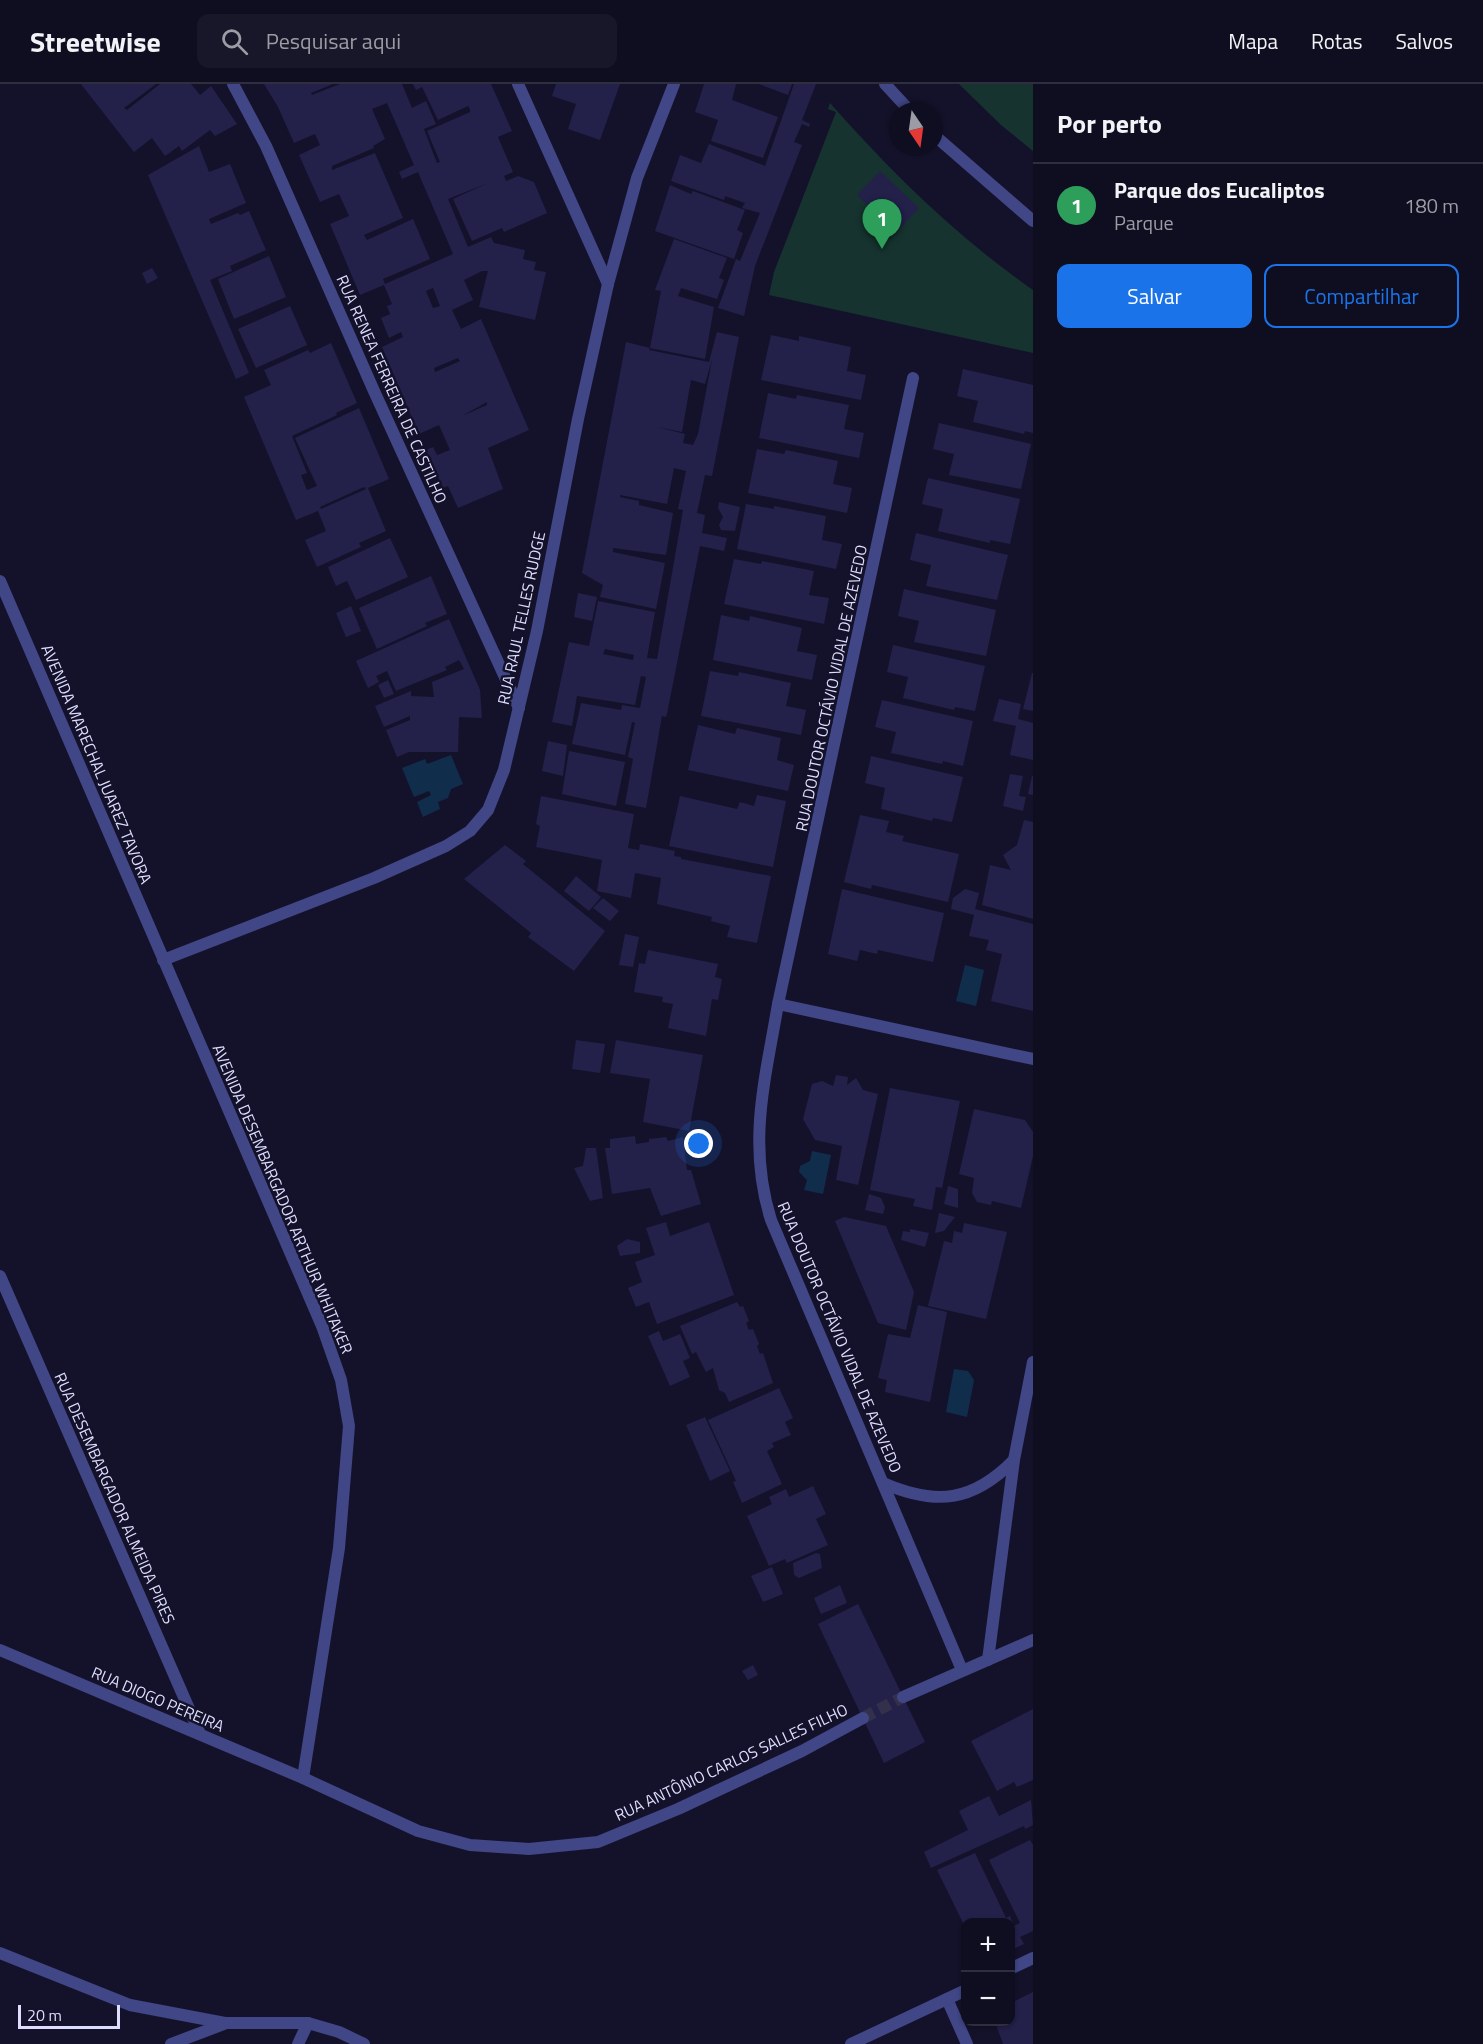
<!DOCTYPE html>
<html lang="pt">
<meta charset="utf-8">
<style>
:root{--surface:#0f0e20;--page:#181729;--text:#f1f3f6;--muted:#9b9ca5;--line:#2f2e3e;--accent:#1a73e8}
body{margin:0;font-family:"Titillium Web",sans-serif;background:var(--page);color:var(--text)}
.controls{position:absolute;right:18px;bottom:18px;display:grid;overflow:hidden;border-radius:12px;box-shadow:0 2px 4px #0004}
.controls button{width:54px;height:54px;display:grid;place-items:center;padding:0;border:0;border-bottom:2px solid var(--line);background:var(--surface);color:var(--text);font:30px sans-serif}
.compass{position:absolute;left:889px;top:18px;width:54px;height:54px;border-radius:50%;background:var(--surface);box-shadow:0 2px 4px #0004;rotate:167deg}
.scale{position:absolute;left:18px;bottom:15px;width:102px;box-sizing:border-box;padding-left:6px;border:3px solid #ddddfd;border-top:0;font-size:16px;line-height:21px;white-space:nowrap;color:#ddddfd;-webkit-text-stroke:4px #14122a;paint-order:stroke}
.you{position:absolute;left:699px;top:1060px;width:21px;height:21px;margin:-15px;border:4px solid #fff;border-radius:50%;background:#1a73e8;box-shadow:0 0 0 9px #1a73e833}
.badge{display:grid;place-items:center;width:39px;height:39px;border-radius:50%;background:var(--accent);color:#fff;font-size:20px;font-weight:700}
.pin{position:absolute;translate:-50% -50px;filter:drop-shadow(0 2px 3px #0008)}
.pin::after{content:'';position:absolute;top:32px;width:21px;height:18px;background:inherit;clip-path:polygon(0 0,100% 0,50% 100%)}
.list{margin:0;padding:0;list-style:none}
h2{display:flex;justify-content:space-between;align-items:center;height:78px;margin:0;padding:0 24px;font-size:26px}
h2 small{font-size:20px;font-weight:400;color:var(--muted)}
.list li{display:grid;grid-template-columns:39px 1fr auto;gap:18px;align-items:center;box-sizing:border-box;height:84px;padding:0 24px;border-top:2px solid var(--line)}
.list b{display:block;font-size:22px;white-space:nowrap}
.list p{margin:0;font-size:20px;white-space:nowrap;color:var(--muted)}
.list em{font-size:20px;font-style:normal;color:var(--muted)}
.actions{display:flex;gap:12px;padding:18px 24px}
.actions a{flex:1;padding:14px 0;border:2px solid var(--accent);border-radius:12px;text-align:center;font-size:21px;color:var(--accent)}
.actions .main{background:var(--accent);color:#fff}
.icon{flex:none;width:33px;height:33px;fill:none;stroke:currentColor;stroke-width:2;stroke-linecap:round;stroke-linejoin:round}
.map{position:relative;flex:none;width:1033px;height:1960px;overflow:hidden}
header{display:flex;align-items:center;gap:36px;box-sizing:border-box;height:84px;padding:0 30px;background:var(--surface);border-bottom:2px solid var(--line)}
header strong{font-size:28px}
nav{display:flex;gap:33px;margin-inline-start:auto;font-size:21px}
.search{width:420px;height:54px;background:var(--page);display:flex;align-items:center;gap:15px;box-sizing:border-box;padding:0 21px;border-radius:12px;color:var(--muted);font-size:22px}
main{display:flex}
aside{flex:1;background:var(--surface)}
.map>svg:first-child{display:block}
</style>
<header>
<strong>Streetwise</strong>
<div class="search"><svg class="icon" aria-label="search" viewBox="0 0 24 24"><circle cx="10" cy="10" r="6"/><path d="M15 15l6 6"/></svg>Pesquisar aqui</div>
<nav><a>Mapa</a><a>Rotas</a><a>Salvos</a></nav>
</header>
<main>
<div class="map">
<svg width="1033" height="1960" viewBox="0 0 1033 1960">
<rect width="100%" height="100%" fill="#14122a"/>
<g fill="#16332f">
<polygon points="959,0 1033,0 1033,67 1001,41"/>
<path d="M830,19c61,69 127,134 203,187v63l-264,-58 5,-23 62,-160 -8,-3z"/>
</g>
<g fill="#102d4b">
<polygon points="451,671 463,700 451,705 448,714 438,718 440,725 423,733 417,718 431,711 429,707 414,713 402,684 425,675 427,680"/>
<polygon points="965,881 984,886 976,922 956,917"/>
<polygon points="812,1067 831,1071 823,1110 804,1106 807,1096 799,1088 800,1082 810,1077"/>
<polygon points="954,1285 968,1287 974,1296 967,1333 946,1328"/>
</g>
<g fill="#23204a" fill-rule="evenodd">
<polygon points="81,0 156,0 124,24 127,26 160,0 191,0 200,11 211,2 237,40 215,52 210,46 182,67 179,62 165,72 152,54 134,68"/>
<path d="M264,0h69l-22,9 1,2 28,-11h62l10,24 14,-7 10,23 -12,5 13,34 3,-1 -13,-31 43,-19v-3l-2,-3 -30,14 -16,-33 -6,3 -3,-6h78l21,47 -14,6 15,35 -9,4 2,5 12,-5 16,6 13,31 -43,19 -2,-4 -30,13 -19,-42 35,-16 -40,16 20,48 23,-10 3,6 31,7 -2,9 13,3 -2,8 12,2 -11,48 -56,-13 9,-36h-6l-18,9 9,20 -21,10 9,19 20,-10 48,111 -41,18 15,41 -45,19 -10,-22 -5,2 -17,-38 7,-3 4,8 13,-5 -11,-25 -20,9 -37,-87 21,-10 -2,-5 -12,6 -8,-20 9,-4 -3,-8 5,-2 -8,-19 -24,10 -30,-71 19,-8 -10,-22 -19,8 -21,-47 21,-10 -5,-11 -21,9 -16,-36zM387,19l27,62 -15,7 3,7 16,-7 35,82 -68,30 -2,-5 47,-20 -17,-40 -46,21 -3,-5 39,-17 -28,-65 -43,17v-4l42,-18 -1,-2 12,-7 -13,-30zM433,204l7,18 -7,2 -7,-17zM458,274l2,3 -25,11 -1,-4zM487,318v3l-25,11z"/>
<polygon points="556,0 620,0 600,56 568,45 576,20 552,12"/>
<polygon points="704,0 736,0 732,16 778,33 763,74 711,57 718,36 695,28"/>
<polygon points="759,0 792,0 788,11"/>
<polygon points="794,0 816,0 802,36 810,40 809,43 802,40 794,58 802,61 755,182 744,232 718,224 736,175 740,177 760,129 742,124 745,119 725,112 724,116 671,97 680,71 701,79 709,60 765,82"/>
<polygon points="199,62 209,88 230,80 246,119 209,135 211,140 238,129 240,131 249,127 266,166 230,182 232,187 210,196 249,289 236,295 148,91"/>
<polygon points="880,87 919,124 896,149 857,111"/>
<polygon points="670,101 691,110 693,107 745,126 737,146 743,149 734,175 655,147"/>
<path d="M674,155l53,19 -8,20 5,2 -7,19 -36,-11 -3,8 36,11 -9,52 -55,-11 -1,2 60,12 8,-30 22,5 -27,139 -7,-1 -8,38 8,2 -3,18 25,5 -3,13 -24,-5 -33,168 -1,3 -4,-1 -16,92 -21,-4 8,-45 -5,-2 7,-34 -3,-1 -7,33 -53,-11 9,-41 40,7 1,-5 18,3 6,-31 -5,-1 -6,29 -58,-9 -5,30 -20,-4 17,-80 20,4 9,-45 57,11 -8,46 10,1 26,-149 -5,-1 8,-38 -12,-3 -7,36 -47,-9v2l19,4v4l34,8 -7,42 -53,-7v4l52,11 -9,46 -56,-12 3,-12 -21,-12 44,-231 24,6 11,-57 -6,-1zM712,276l-14,74 -5,11 -10,-2 2,-9 -28,-7 25,5 9,-52 14,4zM605,565l29,6 -1,5 -30,-6z"/>
<polygon points="269,172 286,213 234,235 218,195"/>
<polygon points="152,184 158,194 147,200 142,189"/>
<polygon points="290,222 307,261 256,284 238,245"/>
<polygon points="771,251 799,257 799,252 851,263 847,287 866,291 861,316 761,296"/>
<path d="M331,259l26,60 -21,10 1,2 -45,21 15,37 -6,2 6,15 10,-4 -22,-48 64,-30 30,71 -21,9 18,43 -27,12 2,4 -44,20 -12,-27 21,-9 -8,-20 -22,9 -52,-123 27,-12 -7,-15 44,-20 2,3zM364,403l2,2 -45,20 -1,-2z"/>
<polygon points="963,285 1033,301 1033,349 1025,347 1024,350 973,338 978,317 957,312"/>
<polygon points="768,309 796,315 797,311 849,321 844,345 864,349 859,374 759,354"/>
<polygon points="939,339 1031,360 1021,405 949,391 954,370 933,365"/>
<polygon points="757,365 784,370 786,366 838,377 833,400 852,404 847,429 748,409"/>
<polygon points="928,394 1020,415 1010,460 990,456 990,459 938,447 943,425 922,420"/>
<polygon points="719,418 740,423 735,447 721,446 719,441 723,433 718,424"/>
<polygon points="746,420 774,425 774,422 826,432 822,456 842,460 836,485 737,465"/>
<polygon points="916,449 1008,471 997,516 926,502 931,481 910,476"/>
<polygon points="390,454 408,493 356,516 347,497 336,502 328,483"/>
<polygon points="734,475 761,480 762,477 814,487 809,511 829,514 824,540 724,520"/>
<polygon points="431,492 447,530 425,539 427,542 377,565 359,524"/>
<polygon points="904,505 996,526 986,572 914,558 919,537 898,532"/>
<polygon points="578,509 597,513 592,537 574,533"/>
<polygon points="351,522 361,547 346,553 336,529"/>
<polygon points="721,531 749,537 750,532 802,544 797,567 817,571 812,596 713,576"/>
<polygon points="449,535 480,606 482,634 459,633 458,668 409,668 397,673 386,646 410,636 410,632 384,643 375,622 411,607 411,612 434,613 432,598 464,585 459,576 445,583 447,586 396,607 387,587 376,592 379,598 368,604 356,577"/>
<polygon points="893,561 985,582 975,627 955,623 954,626 903,614 908,593 887,588"/>
<polygon points="710,587 738,592 739,588 791,599 786,622 806,626 801,651 701,632"/>
<polygon points="1032,589 1033,589 1033,627 1023,625"/>
<polygon points="388,596 394,610 384,614 378,601"/>
<polygon points="999,615 1021,620 1018,635 1033,639 1033,676 1010,671 1016,642 993,637"/>
<polygon points="882,616 973,637 963,682 943,677 942,680 891,669 896,648 875,643"/>
<polygon points="698,641 735,650 737,644 781,654 777,676 794,681 788,707 688,686"/>
<polygon points="548,657 567,661 563,692 542,687"/>
<polygon points="569,667 625,678 616,722 562,710"/>
<polygon points="871,672 963,693 952,738 933,734 932,737 881,725 885,704 865,699"/>
<polygon points="1010,690 1023,692 1019,712 1026,713 1023,727 1003,722"/>
<polygon points="1032,692 1033,692 1033,711 1028,710"/>
<polygon points="757,711 786,717 773,783 669,762 680,712 737,725 740,718 754,722"/>
<polygon points="541,712 634,730 628,764 639,766 640,760 675,767 674,772 681,773 681,775 771,792 757,859 727,853 730,842 711,837 712,833 657,820 661,794 635,789 631,814 597,807 602,776 536,763 540,742 536,740"/>
<polygon points="860,731 889,737 886,748 904,752 902,757 959,770 948,818 872,801 871,805 844,798"/>
<polygon points="1024,736 1033,738 1033,835 982,821 990,781 1011,786 1003,771 1017,761"/>
<polygon points="505,761 526,777 523,780 605,847 574,887 528,853 531,849 464,795"/>
<polygon points="576,792 601,813 589,827 564,807"/>
<polygon points="842,805 944,829 933,878 878,866 877,870 860,866 857,877 828,870"/>
<polygon points="965,805 979,809 975,825 1033,840 1033,927 991,917 1002,870 986,866 989,856 969,852 974,831 951,825 953,814"/>
<polygon points="603,814 619,827 610,837 593,824"/>
<polygon points="625,850 639,853 633,883 619,881"/>
<polygon points="648,866 718,880 715,893 722,895 718,916 712,915 706,952 668,944 673,920 662,918 663,913 634,908 639,879 645,880"/>
<polygon points="576,956 605,960 600,989 572,985"/>
<polygon points="616,956 703,971 689,1047 643,1038 650,995 610,989"/>
<polygon points="836,991 848,993 847,1001 856,994 863,1006 878,1010 858,1101 836,1096 842,1062 815,1056 803,1035 812,1000 822,997 833,1002"/>
<polygon points="890,1004 960,1017 942,1104 936,1103 932,1126 913,1122 915,1115 870,1106"/>
<polygon points="974,1025 1025,1036 1033,1048 1033,1072 1021,1124 992,1117 991,1121 977,1118 972,1109 974,1094 959,1090"/>
<polygon points="635,1052 636,1060 649,1058 649,1055 666,1053 668,1057 683,1053 687,1086 691,1086 701,1120 661,1132 650,1104 612,1110 605,1064 610,1064 610,1055"/>
<polygon points="586,1064 596,1064 603,1114 590,1117 574,1084 583,1082"/>
<polygon points="948,1102 958,1105 958,1124 944,1120"/>
<polygon points="869,1110 881,1114 885,1123 883,1130 865,1126"/>
<polygon points="939,1129 955,1133 944,1147 935,1149"/>
<polygon points="844,1133 886,1142 914,1208 906,1246 878,1239 835,1137"/>
<polygon points="666,1138 670,1152 709,1138 734,1211 657,1240 649,1218 636,1223 628,1204 642,1198 635,1178 655,1171 646,1144"/>
<polygon points="964,1139 1007,1148 986,1235 928,1222 944,1157 952,1159 954,1147 962,1149"/>
<polygon points="910,1145 929,1149 925,1163 901,1156 903,1147 910,1148"/>
<polygon points="627,1155 640,1158 640,1169 620,1172 617,1162"/>
<polygon points="737,1218 740,1223 743,1222 749,1237 746,1239 749,1246 753,1245 759,1260 757,1262 760,1270 763,1269 773,1299 729,1318 725,1309 719,1306 713,1284 706,1288 696,1268 692,1270 680,1242"/>
<polygon points="918,1221 947,1228 930,1318 885,1308 887,1296 878,1294 888,1250 910,1254"/>
<polygon points="659,1247 663,1257 680,1250 690,1274 683,1277 690,1293 670,1302 648,1252"/>
<polygon points="779,1304 793,1334 785,1338 791,1351 772,1359 774,1363 767,1367 782,1400 742,1419 733,1398 736,1397 708,1336"/>
<polygon points="705,1333 730,1387 710,1397 686,1341"/>
<polygon points="813,1402 826,1430 816,1435 828,1461 787,1479 785,1475 769,1482 747,1432 772,1420 769,1413 786,1405 789,1413"/>
<polygon points="816,1469 820,1470 822,1484 799,1494 794,1491 793,1479"/>
<polygon points="772,1483 783,1510 763,1518 751,1492"/>
<polygon points="840,1501 847,1519 821,1530 814,1514"/>
<polygon points="858,1520 925,1658 884,1679 818,1540"/>
<polygon points="753,1581 758,1591 748,1596 742,1587"/>
<polygon points="1033,1625 1033,1696 1017,1703 1014,1698 997,1707 971,1657"/>
<polygon points="989,1712 999,1732 1031,1716 1033,1741 1025,1745 1024,1742 931,1784 924,1768 968,1746 959,1727"/>
<polygon points="1030,1756 1033,1761 1033,1847 1020,1853 1024,1860 1011,1866 1011,1839 966,1838 966,1845 937,1786 975,1769 1006,1834 1010,1832 1014,1842 1020,1839 989,1776"/>
<polygon points="1033,1908 1033,1960 1003,1960 995,1938 1011,1938 1011,1919"/>
</g>
<g fill="none" stroke-linecap="round" stroke-linejoin="round">
<polyline stroke="#32304a" stroke-width="12" stroke-dasharray="12 6" stroke-linecap="butt" points="863,1634 903,1613"/>
<g stroke="#404686" stroke-width="12">
<polyline points="233,0 266,62 374,307 519,624"/>
<polyline points="518,0 608,200"/>
<polyline points="885,0 910,27"/>
<polyline points="934,51 1033,137"/>
<polyline points="0,497 322,1242 341,1296 349,1342 339,1464 303,1694"/>
<polyline points="163,876 374,794 446,762 470,747 488,726 504,686 537,547 578,335 608,200 637,94 674,0"/>
<polyline points="778,920 913,294"/>
<polyline points="0,1192 200,1650"/>
<path d="M883,1399c53,23 90,19 131,-23"/>
<polyline points="0,1566 303,1694 418,1747 470,1761 529,1765 598,1758 678,1725 802,1667 863,1634"/>
<polyline points="988,1576 1014,1376 1033,1278"/>
<path d="M962,1586l-191,-450c-24,-77 -6,-139 7,-216l255,55"/>
<polyline points="903,1613 1033,1556"/>
<polyline points="0,1869 130,1921 225,1939 308,1939 339,1948 364,1960"/>
<polyline points="1010,1885 1033,1874"/>
<polyline points="947,1915 967,1960"/>
<polyline points="171,1960 224,1940"/>
<polyline points="298,1960 308,1939"/>
<polyline points="851,1960 966,1906"/>
</g>
</g>
<g text-anchor="middle" dominant-baseline="central" stroke-width="5" stroke-linejoin="round" paint-order="stroke">
<g font-size="16" fill="#ddddfd" stroke="#14122a">
<text transform="translate(392 305) rotate(66)">RUA RENEA FERREIRA DE CASTILHO</text>
<text transform="translate(521 534) rotate(-78)">RUA RAUL TELLES RUDGE</text>
<text transform="translate(831 604) rotate(-78)">RUA DOUTOR OCTÁVIO VIDAL DE AZEVEDO</text>
<text transform="translate(97 680) rotate(67)">AVENIDA MARECHAL JUAREZ TAVORA</text>
<text transform="translate(283 1115) rotate(67)">AVENIDA DESEMBARGADOR ARTHUR WHITAKER</text>
<text transform="translate(840 1253) rotate(67)">RUA DOUTOR OCTÁVIO VIDAL DE AZEVEDO</text>
<text transform="translate(115 1414) rotate(66)">RUA DESEMBARGADOR ALMEIDA PIRES</text>
<text transform="translate(158 1615) rotate(23)">RUA DIOGO PEREIRA</text>
<text transform="translate(731 1678) rotate(-25)">RUA ANTÔNIO CARLOS SALLES FILHO</text>
</g>
</g>
</svg>
<div class="controls">
<button>+</button>
<button>−</button>
</div>
<svg class="compass" viewBox="-18 -18 36 36"><path d="M0-13l5 13h-10z" fill="#e53935"/><path d="M0 13l5-13h-10z" fill="#9b9ca5"/></svg>
<div class="scale">20 m</div>
<div class="you"></div>
<div class="pin badge" style="left:882px;top:165px;background:#2e9e5b">1</div>
</div>
<aside>
<h2>Por perto<small></small></h2>
<ul class="list">
<li><span class="badge" style="background:#2e9e5b">1</span><div><b>Parque dos Eucaliptos</b><p>Parque</p></div><em>180 m</em></li>
</ul>
<div class="actions"><a class="main">Salvar</a><a>Compartilhar</a></div>
</aside>
</main>
